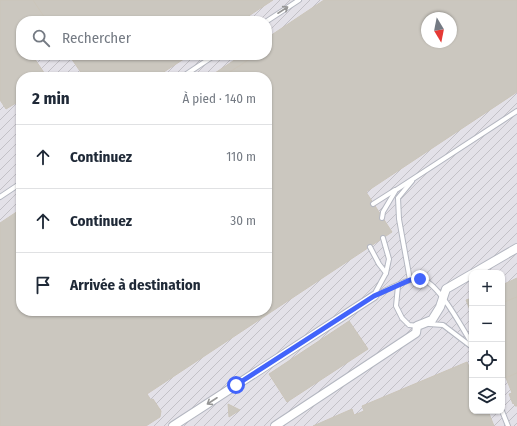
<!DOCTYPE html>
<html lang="fr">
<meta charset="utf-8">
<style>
:root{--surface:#fff;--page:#f6f6f7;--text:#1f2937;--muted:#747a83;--line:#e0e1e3}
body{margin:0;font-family:"Fira Sans Condensed",sans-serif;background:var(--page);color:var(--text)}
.controls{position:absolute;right:12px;bottom:12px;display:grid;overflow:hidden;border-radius:8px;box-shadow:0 1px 3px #0004}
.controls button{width:36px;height:36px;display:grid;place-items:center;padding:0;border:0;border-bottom:1px solid var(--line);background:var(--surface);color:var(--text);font:20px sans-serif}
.compass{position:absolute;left:421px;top:12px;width:36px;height:36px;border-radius:50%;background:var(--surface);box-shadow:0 1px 3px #0004;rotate:170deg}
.stop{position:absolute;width:12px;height:12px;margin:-9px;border:3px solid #4264fb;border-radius:50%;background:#fff}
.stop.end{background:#4264fb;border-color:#fff;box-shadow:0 1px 4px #0008}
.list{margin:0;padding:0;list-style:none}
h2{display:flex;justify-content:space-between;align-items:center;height:52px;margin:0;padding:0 16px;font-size:17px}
h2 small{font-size:13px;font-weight:400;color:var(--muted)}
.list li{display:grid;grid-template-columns:26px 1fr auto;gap:12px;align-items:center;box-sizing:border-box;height:64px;padding:0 16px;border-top:1px solid var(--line)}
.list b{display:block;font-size:15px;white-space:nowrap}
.list em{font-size:13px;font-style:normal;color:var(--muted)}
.icon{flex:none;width:22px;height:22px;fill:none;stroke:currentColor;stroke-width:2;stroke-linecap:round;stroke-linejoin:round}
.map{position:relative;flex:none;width:517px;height:426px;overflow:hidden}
.search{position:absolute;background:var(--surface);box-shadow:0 1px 3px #0004;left:16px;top:16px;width:256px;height:44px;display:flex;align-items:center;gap:10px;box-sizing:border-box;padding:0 14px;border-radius:16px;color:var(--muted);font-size:15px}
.panel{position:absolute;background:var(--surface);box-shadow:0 1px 3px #0004;left:16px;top:72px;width:256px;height:244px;border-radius:16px}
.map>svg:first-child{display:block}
</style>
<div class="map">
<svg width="517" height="426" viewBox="0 0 517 426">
<defs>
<pattern id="industrial-furrows" width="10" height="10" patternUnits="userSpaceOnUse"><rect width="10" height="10" fill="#e3e1e8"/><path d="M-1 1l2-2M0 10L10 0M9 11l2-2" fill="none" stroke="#c3c1c7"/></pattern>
</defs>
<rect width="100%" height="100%" fill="#efe9e1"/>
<path fill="url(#industrial-furrows)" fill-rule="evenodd" d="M0,0h517v426h-517zM427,18h24v24h-24zM21,21h246v34h-246zM21,77h246v234h-246zM472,273h30v138h-30z"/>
<g fill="#cbc7bf" stroke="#cbc5ba" fill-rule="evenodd">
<polygon points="0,0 33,0 47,21 21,21 21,55 32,55 47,77 21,77 21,100 6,109 0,100"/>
<polygon points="33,0 273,0 241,21 47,21"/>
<path d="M324,0h193v92l-151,100 26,40 -245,162 4,6 2,-1 8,12 -1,6 -14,9h-146v-203l21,-14v102h246v-234h-45l32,-21 -1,-1h14v-17zM427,18h24v24h-24z"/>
<polygon points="69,55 190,55 156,77 84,77"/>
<polygon points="242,55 254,56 222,77 217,77 215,73"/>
<polygon points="517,278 517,297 502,303 502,285"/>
<polygon points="517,297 517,373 502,379 502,303"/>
<polygon points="472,298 472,315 466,300"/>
<polygon points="349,321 368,349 287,402 269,374"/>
<polygon points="467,362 472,373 472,411 488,411 494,426 313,426 352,409 354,415 364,411 362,406"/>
<polygon points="517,373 517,406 515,406 514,403 513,404 509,394 512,393 506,378"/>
<polygon points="228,404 240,410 229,417"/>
</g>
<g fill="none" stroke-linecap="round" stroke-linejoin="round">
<g stroke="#b4b7c1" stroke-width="6">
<g id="service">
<polyline points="267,21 299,0"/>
<polyline points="182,77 215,55"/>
<polyline points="0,197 21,183"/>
<polyline points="373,204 395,190"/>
<polyline points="382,218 383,212 396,190 517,111"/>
<polyline points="383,238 389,259 386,273"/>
<polyline points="370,247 379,264 386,273 374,295"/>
<polyline points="410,280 399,219 398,198 412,181"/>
<polyline points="398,286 396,306 402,318 409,325 418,326"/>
<path d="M374,296c11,-5 35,-19 47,-17 18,4 41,49 51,65"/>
<polyline points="429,324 443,325 472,347"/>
<polyline points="502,411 508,426"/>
</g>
</g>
<g stroke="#b4b7c1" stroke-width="10">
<g id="minor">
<polyline points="474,273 517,248"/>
<polyline points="173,426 374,296"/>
<polyline points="275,426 416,333 417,326 432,320 440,307 446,289 472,274"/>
</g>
</g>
<use href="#service" stroke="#fff" stroke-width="4"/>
<use href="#minor" stroke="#fff" stroke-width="8"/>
</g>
<defs><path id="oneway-shaft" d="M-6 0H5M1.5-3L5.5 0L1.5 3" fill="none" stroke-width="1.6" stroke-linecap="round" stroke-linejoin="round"/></defs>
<g stroke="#969696">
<use href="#oneway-shaft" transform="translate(283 10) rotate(-33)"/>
<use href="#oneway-shaft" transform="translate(212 401) rotate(147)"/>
</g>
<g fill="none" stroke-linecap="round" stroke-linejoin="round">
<polyline stroke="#4264fb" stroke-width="5" points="236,385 374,296 410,280 420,279"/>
</g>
</svg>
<div class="controls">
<button>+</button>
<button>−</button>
<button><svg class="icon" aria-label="locate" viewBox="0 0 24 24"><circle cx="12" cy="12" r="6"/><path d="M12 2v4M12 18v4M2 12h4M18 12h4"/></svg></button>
<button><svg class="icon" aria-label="layers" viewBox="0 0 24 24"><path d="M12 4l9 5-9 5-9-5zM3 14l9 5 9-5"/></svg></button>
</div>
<svg class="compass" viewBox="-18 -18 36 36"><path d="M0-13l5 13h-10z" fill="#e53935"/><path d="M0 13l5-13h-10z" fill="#747a83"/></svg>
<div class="stop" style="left:236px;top:385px"></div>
<div class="stop end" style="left:420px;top:279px"></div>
<div class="search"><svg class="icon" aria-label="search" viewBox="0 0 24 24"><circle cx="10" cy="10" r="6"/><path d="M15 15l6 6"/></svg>Rechercher</div>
<section class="panel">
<h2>2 min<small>À pied · 140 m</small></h2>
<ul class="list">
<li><svg class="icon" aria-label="ahead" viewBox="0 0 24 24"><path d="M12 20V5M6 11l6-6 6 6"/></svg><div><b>Continuez</b></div><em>110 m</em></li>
<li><svg class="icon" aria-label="ahead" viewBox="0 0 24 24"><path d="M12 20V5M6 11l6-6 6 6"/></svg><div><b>Continuez</b></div><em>30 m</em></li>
<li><svg class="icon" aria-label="arrive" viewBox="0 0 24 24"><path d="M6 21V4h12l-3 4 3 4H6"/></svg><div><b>Arrivée à destination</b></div></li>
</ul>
</section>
</div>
